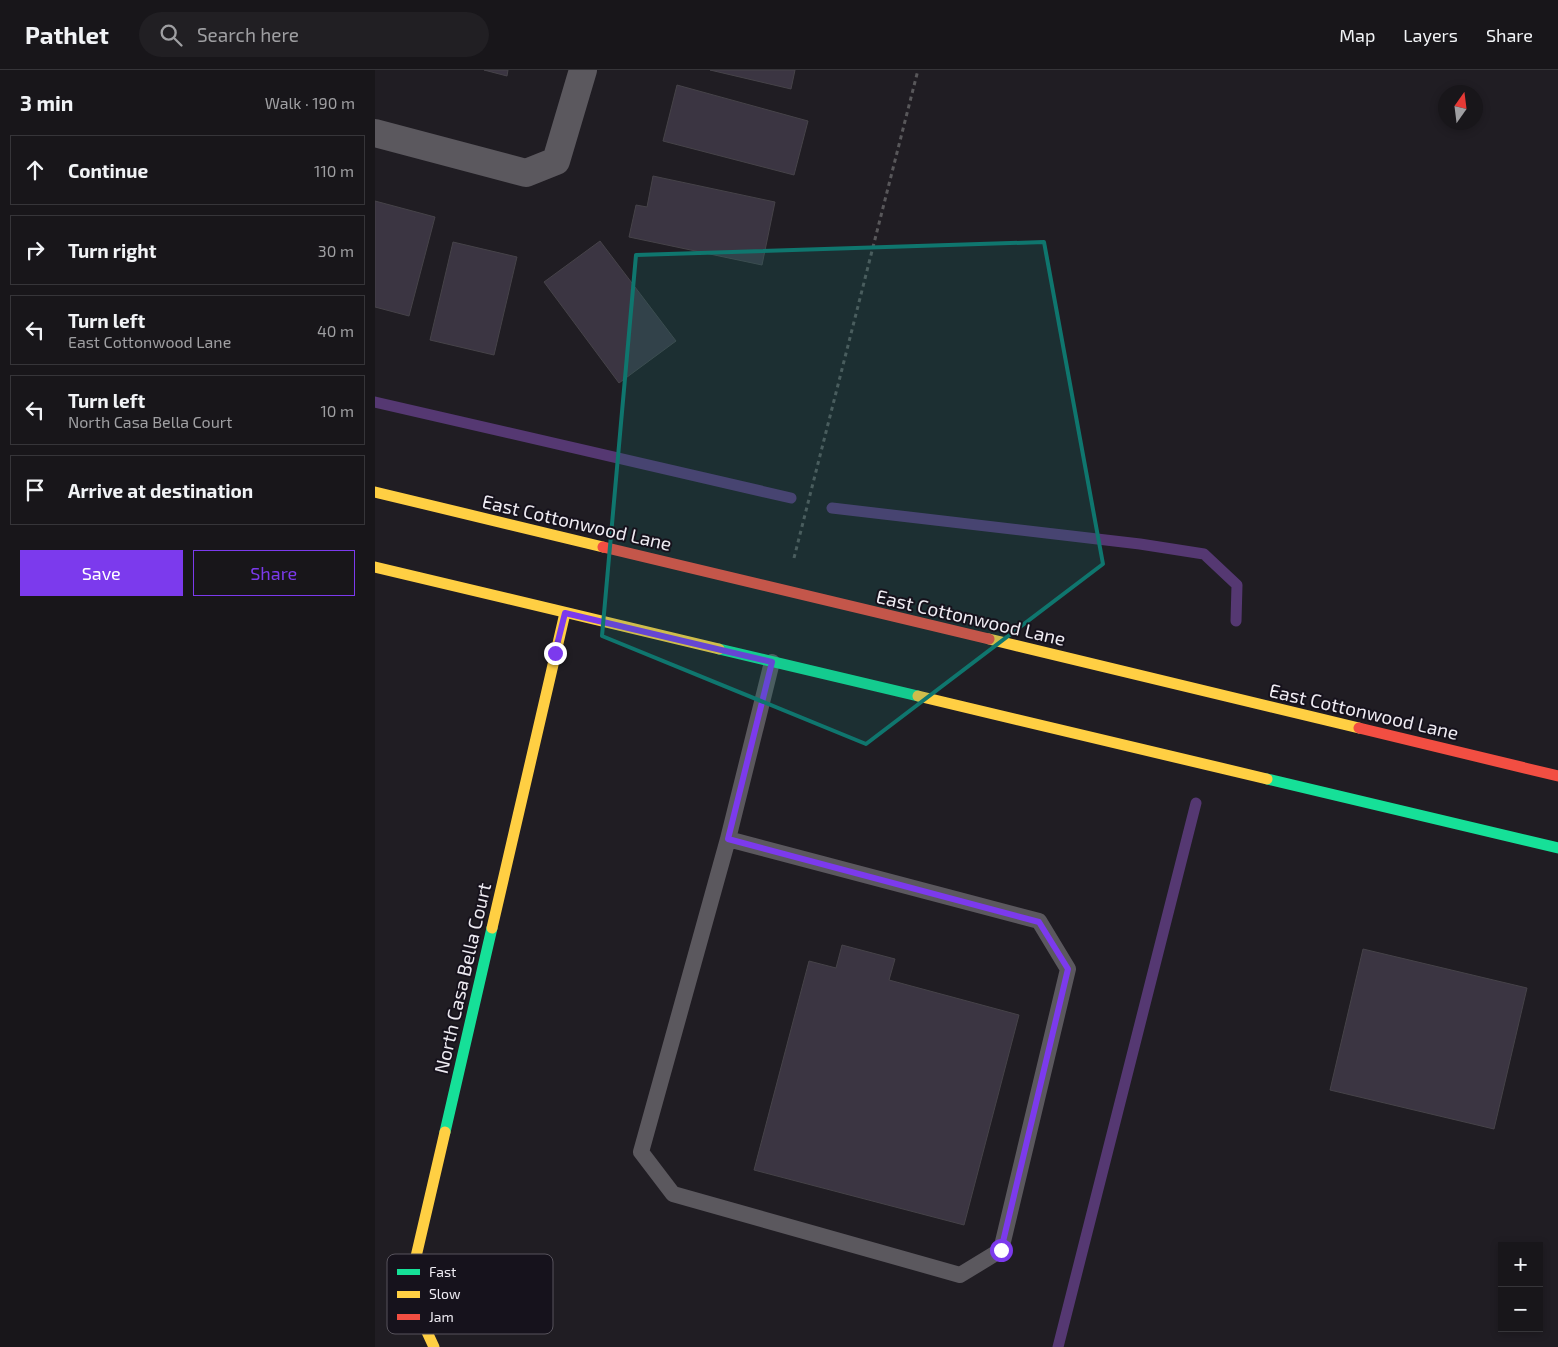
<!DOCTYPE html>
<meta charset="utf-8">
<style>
:root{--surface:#18161a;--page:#211f23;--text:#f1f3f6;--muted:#9f9fa2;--line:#363539;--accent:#7c3aed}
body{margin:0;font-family:"Exo 2",sans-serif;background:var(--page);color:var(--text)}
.controls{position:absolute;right:15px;bottom:15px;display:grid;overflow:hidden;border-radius:0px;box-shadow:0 2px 8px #0003}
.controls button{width:45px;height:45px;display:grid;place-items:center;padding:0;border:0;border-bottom:1px solid var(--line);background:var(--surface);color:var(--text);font:25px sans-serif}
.compass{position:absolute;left:1063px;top:15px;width:45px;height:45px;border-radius:50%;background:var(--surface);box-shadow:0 2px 8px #0003;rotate:14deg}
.stop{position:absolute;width:15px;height:15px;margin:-11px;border:4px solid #7c3aed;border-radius:50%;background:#fff}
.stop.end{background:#7c3aed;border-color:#fff;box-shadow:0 1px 5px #0008}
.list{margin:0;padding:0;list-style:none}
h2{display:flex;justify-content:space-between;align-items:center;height:65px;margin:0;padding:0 20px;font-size:21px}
h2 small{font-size:16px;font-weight:400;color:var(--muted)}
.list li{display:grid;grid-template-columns:32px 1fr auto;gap:15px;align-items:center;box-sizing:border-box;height:70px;margin:0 10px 10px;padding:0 10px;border:1px solid var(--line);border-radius:0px}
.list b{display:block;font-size:19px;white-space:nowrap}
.list p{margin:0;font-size:16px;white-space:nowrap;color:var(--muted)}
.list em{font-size:16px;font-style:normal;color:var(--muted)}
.actions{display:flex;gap:10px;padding:15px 20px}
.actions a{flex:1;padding:11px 0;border:1px solid var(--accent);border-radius:0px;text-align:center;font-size:18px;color:var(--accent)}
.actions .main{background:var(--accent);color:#fff}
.icon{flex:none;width:28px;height:28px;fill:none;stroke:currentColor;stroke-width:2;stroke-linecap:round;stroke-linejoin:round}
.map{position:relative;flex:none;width:1183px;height:1277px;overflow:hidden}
header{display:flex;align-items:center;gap:30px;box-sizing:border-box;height:70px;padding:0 25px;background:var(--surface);border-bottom:1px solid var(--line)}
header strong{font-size:24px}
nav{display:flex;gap:28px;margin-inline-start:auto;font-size:18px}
.search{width:350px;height:45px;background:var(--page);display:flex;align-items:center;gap:12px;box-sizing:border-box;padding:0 18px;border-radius:28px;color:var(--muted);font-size:19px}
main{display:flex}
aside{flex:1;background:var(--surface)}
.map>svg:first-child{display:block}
</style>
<header>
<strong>Pathlet</strong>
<div class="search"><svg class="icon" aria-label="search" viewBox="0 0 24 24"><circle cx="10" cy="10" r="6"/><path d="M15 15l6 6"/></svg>Search here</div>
<nav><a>Map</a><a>Layers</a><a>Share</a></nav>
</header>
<main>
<aside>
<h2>3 min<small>Walk · 190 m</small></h2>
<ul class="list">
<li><svg class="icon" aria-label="ahead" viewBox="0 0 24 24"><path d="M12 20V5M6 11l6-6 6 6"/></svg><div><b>Continue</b></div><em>110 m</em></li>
<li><svg class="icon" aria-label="right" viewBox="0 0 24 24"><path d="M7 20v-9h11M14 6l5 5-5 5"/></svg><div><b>Turn right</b></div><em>30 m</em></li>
<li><svg class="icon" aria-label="left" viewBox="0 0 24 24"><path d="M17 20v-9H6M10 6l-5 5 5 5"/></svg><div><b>Turn left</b><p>East Cottonwood Lane</p></div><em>40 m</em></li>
<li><svg class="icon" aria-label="left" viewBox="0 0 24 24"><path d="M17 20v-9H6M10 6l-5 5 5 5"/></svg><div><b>Turn left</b><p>North Casa Bella Court</p></div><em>10 m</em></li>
<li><svg class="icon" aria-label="arrive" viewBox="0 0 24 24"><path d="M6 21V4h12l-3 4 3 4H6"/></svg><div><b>Arrive at destination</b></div></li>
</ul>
<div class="actions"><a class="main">Save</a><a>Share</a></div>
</aside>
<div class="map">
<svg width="1183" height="1277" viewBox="0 0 1183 1277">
<rect width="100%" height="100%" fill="#201d23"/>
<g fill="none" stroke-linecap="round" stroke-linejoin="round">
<g stroke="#553872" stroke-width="11">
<polyline points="0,332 416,428"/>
<polyline points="457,438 765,474 829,484 862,515 861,551"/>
<polyline points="683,1277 821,733"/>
</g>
</g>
<g fill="#3b3542" stroke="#464349">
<polygon points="109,0 133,0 132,6"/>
<polygon points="335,0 420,0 416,19"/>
<polygon points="302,15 433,51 419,105 288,71"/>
<polygon points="278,106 400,132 387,195 254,167 261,135 272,137"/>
<polygon points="0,131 60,147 34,246 0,237"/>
<polygon points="225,171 301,271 244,313 169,212"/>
<polygon points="78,172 142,187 119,285 55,270"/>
<polygon points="467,875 520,889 514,910 644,945 589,1155 379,1100 434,891 461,898"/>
<polygon points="988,879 1152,918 1119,1059 955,1020"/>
</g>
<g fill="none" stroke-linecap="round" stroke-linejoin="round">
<polyline stroke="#58575a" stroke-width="3" stroke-dasharray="4 4" stroke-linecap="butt" points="419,488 543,0"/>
<polyline stroke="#5b585e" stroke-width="16" points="353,769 664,851 693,899 626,1180 585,1205 298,1124 266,1082 353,769 397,592"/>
<polyline stroke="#5b585e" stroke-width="28" points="0,63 151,103 181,91 208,0"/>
<g stroke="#16e098" stroke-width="11">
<polyline points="344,579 543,626"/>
<polyline points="892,709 1183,778"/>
<polyline points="70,1062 117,858"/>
</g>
<g stroke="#ffcf43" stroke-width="11">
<polyline points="0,422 228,477"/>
<polyline points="0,497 344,579"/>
<polyline points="614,569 984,658"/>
<polyline points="543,626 892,709"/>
<polyline points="117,858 190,543"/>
<polyline points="59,1277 33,1221 70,1062"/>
</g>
<g stroke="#f24e42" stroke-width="11">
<polyline points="228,477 614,569"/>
<polyline points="984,658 1183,706"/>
</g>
</g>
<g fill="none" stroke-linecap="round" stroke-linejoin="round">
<polyline stroke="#7c3aed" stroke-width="6" points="180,583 190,543 397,592 353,769 664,852 693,899 626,1180"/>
</g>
<path fill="#0f766e" fill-opacity="0.2" stroke="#0f766e" stroke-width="4" stroke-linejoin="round" d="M669,172l59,322 -237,180 -264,-108 34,-381z"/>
<g text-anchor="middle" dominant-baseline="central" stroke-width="4" stroke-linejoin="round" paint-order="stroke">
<g font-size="19" fill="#eeebf2" stroke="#16121c">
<text transform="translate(202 452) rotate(13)">East Cottonwood Lane</text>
<text transform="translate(596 547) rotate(13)">East Cottonwood Lane</text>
<text transform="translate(989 641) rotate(13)">East Cottonwood Lane</text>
<text transform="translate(87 908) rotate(-77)">North Casa Bella Court</text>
</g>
</g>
<rect x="12" y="1184" width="166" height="80" rx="8" fill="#16121c" stroke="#57535c" stroke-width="1"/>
<rect x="22" y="1199" width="23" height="6" fill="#16e098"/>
<rect x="22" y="1221" width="23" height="7" fill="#ffcf43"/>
<rect x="22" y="1244" width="23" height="6" fill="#f24e42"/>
<g font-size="14" fill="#eeebf2">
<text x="54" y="1207">Fast</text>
<text x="54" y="1229">Slow</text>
<text x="54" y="1252">Jam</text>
</g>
</svg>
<div class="controls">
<button>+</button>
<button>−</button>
</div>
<svg class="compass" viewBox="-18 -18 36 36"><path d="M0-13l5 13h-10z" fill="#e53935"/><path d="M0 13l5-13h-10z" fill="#9f9fa2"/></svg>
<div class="stop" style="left:626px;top:1180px"></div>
<div class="stop end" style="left:180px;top:583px"></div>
</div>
</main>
